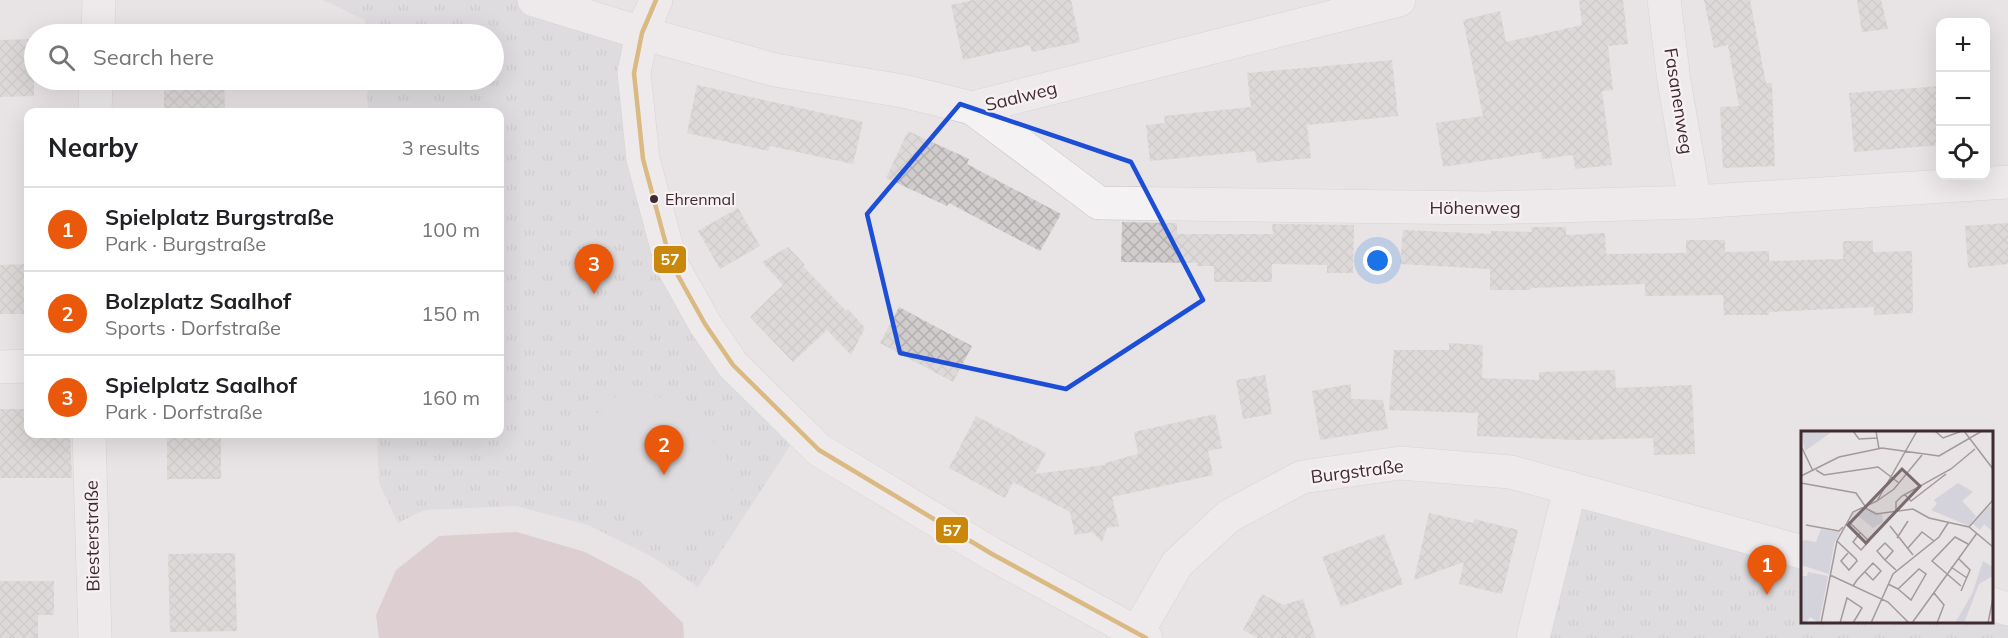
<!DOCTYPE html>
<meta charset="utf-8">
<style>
:root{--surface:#fff;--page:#f6f6f6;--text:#202124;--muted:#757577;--line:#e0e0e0;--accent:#ea580c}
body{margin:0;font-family:Mulish,sans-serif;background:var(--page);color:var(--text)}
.controls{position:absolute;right:18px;top:18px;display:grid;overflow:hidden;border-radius:12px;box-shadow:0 6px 24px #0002}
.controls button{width:54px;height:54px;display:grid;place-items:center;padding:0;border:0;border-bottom:2px solid var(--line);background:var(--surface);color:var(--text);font:30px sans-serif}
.you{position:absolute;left:1378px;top:261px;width:21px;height:21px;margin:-15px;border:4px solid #fff;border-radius:50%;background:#1a73e8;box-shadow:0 0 0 9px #1a73e833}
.badge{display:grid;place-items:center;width:39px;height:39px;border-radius:50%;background:var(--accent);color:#fff;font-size:20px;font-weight:700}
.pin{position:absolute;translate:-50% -50px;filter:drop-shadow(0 2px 3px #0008)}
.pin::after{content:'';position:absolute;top:32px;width:21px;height:18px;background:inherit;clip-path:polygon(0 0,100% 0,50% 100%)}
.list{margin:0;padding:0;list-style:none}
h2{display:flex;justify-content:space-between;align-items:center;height:78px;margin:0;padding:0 24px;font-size:26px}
h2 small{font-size:20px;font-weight:400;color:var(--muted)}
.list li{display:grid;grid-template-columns:39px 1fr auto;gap:18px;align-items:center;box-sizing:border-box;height:84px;padding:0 24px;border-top:2px solid var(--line)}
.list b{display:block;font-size:22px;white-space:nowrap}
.list p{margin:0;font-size:20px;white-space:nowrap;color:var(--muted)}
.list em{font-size:20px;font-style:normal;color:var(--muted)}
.icon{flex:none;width:33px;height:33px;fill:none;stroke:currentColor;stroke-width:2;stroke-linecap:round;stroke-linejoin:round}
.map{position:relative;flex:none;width:2008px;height:638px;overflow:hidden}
.search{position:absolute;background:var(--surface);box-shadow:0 6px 24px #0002;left:24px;top:24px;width:480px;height:66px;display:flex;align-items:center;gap:15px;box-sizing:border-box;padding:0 21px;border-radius:33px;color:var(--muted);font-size:22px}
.panel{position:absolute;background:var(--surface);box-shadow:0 6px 24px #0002;left:24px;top:108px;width:480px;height:330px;border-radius:12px}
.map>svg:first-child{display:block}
</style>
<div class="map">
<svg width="2008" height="638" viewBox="0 0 2008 638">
<defs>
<pattern id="park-tufts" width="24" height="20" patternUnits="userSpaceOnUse" patternTransform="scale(1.5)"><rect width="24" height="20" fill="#d4d2da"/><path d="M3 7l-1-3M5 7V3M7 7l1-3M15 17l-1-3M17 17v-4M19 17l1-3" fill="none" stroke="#b7b4bb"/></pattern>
<pattern id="building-cross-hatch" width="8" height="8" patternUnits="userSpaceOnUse" patternTransform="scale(1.5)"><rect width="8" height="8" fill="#d0cccc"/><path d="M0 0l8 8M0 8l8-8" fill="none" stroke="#b4afb0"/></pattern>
</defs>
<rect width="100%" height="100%" fill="#e8e3e4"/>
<g fill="url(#park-tufts)">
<polygon points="323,0 534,0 642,33 671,263 799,432 698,587 651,556 588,525 516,506 424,510 398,523 379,483 377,434 500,434 500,112 368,112 367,80 494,80 494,34 365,34 365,20"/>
<polygon points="1570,488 1802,552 1802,622 1992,622 1992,604 2008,609 2008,638 1533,638"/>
</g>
<polygon fill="#d4d2da" points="623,390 658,396 692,422 723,451 733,485 715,526 684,540 654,532 622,508 590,465 596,415"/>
<polygon fill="#d0b4bd" points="517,532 585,552 640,581 683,623 684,638 379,638 376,615 396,570 439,536"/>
<g fill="url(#building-cross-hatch)">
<polygon points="973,0 1071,0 1080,42 1032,52 1030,45 963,60 951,5"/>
<polygon points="1579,0 1623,0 1628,44 1608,46 1613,90 1602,91 1612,165 1575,169 1573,155 1542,159 1541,152 1443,167 1436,123 1483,116 1463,20 1500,11 1506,42 1582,25"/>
<polygon points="1704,0 1750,0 1766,83 1772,83 1775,166 1723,168 1720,107 1739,106 1728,45 1714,48"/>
<polygon points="1857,0 1881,0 1888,29 1862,32"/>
<polygon points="34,39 34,96 0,97 0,40"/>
<polygon points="1392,60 1398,116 1307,125 1311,158 1257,163 1255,151 1150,161 1146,125 1165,123 1164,116 1251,107 1247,73"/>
<polygon points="164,80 224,80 225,109 164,109"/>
<polygon points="697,85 863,122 853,164 770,146 768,151 687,133"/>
<polygon points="1941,86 1941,145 1854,152 1849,93"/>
<polygon points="908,131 969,159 967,164 1061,214 1040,251 949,203 947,206 886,178"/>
<polygon points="738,208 760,246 720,269 698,231"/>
<polygon points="1122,222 1177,223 1177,234 1273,234 1272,224 1354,225 1353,273 1327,273 1327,265 1272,264 1272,282 1214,282 1214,266 1197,266 1197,263 1121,262"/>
<polygon points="2008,223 2008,264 1968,268 1965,226"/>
<polygon points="1531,227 1566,227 1566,235 1605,233 1606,254 1686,253 1686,240 1725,240 1725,252 1769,251 1769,261 1843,259 1843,241 1873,241 1873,252 1912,251 1913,313 1874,315 1874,307 1769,312 1769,315 1724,315 1723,295 1645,296 1645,284 1531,288 1531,290 1490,290 1490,269 1400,264 1403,230 1491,234 1491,231 1532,232"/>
<polygon points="788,247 805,265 803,266 846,311 848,309 865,328 851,355 827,330 793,362 750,317 783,285 762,262"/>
<polygon points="28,264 28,314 0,314 0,265"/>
<polygon points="899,307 972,346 953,382 880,343"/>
<polygon points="1449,343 1483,345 1482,378 1539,380 1539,372 1615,370 1616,388 1692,385 1695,454 1654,455 1653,438 1578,440 1477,436 1478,413 1389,410 1394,350 1449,350"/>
<polygon points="1265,375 1272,414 1243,419 1236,380"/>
<polygon points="1351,384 1351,399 1383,400 1388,429 1320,440 1312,391"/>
<polygon points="0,409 28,409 28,434 70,434 72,478 0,478"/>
<polygon points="1215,414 1222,448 1208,451 1213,475 1112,497 1119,526 1107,528 1102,542 1092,532 1075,535 1070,512 1013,482 1005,498 949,468 976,416 1046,453 1035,474 1105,465 1105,463 1138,454 1134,432"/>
<rect x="167" y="434" width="54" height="45"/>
<polygon points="1429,513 1473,523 1474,519 1518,530 1502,594 1459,584 1464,562 1414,580"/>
<polygon points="1384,534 1403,584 1341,607 1322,557"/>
<polygon points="235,553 237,631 170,632 168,554"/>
<polygon points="0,581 54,581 54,615 38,615 38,638 0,638"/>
<polygon points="1262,594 1283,605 1303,599 1316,638 1258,638 1243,630"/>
</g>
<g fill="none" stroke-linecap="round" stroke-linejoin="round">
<g stroke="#c5c0c1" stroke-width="34">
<g id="minor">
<polyline points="534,0 642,33 775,70 903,91 972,108 1399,0"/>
<polyline points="656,0 642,33 634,73 643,159 671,263 705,324 733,365 819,450 992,554 1146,638"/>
<polyline points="1664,0 1674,81 1695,202"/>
<polyline points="98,34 99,0"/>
<polyline points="972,108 1099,203 1486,208 1695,202 2008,182"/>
<polyline points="95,112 96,80"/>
<polyline points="0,367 28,366"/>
<polyline points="89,434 95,638"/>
<polyline points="1992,604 2008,609"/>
<polyline points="1137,633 1177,564 1229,516 1302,477 1400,463 1511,472 1802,552"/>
<polyline points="1533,638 1570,488"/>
</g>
</g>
<use href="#minor" stroke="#f5f2f3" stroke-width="33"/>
<g stroke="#f7f1f3" stroke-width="9">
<polyline id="bus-1" points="656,0 642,33 634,73 643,159 671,263 705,324 733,365 819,450 992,554 1146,638"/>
</g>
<use href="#bus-1" stroke="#c9870c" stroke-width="4.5"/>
</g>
<path d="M0 0H2008V638H0ZM960,104l171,58 72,138 -137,89 -166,-36 -33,-139z" fill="#e8e3e4" fill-opacity=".55" fill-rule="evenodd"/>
<path fill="none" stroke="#1d4ed8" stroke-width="4.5" stroke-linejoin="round" d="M960,104l171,58 72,138 -137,89 -166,-36 -33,-139z"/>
<circle fill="#3f2b2f" stroke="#f7f1f3" stroke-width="2" cx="654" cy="199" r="5"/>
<g text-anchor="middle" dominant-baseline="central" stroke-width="4.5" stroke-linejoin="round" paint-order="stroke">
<g font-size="16" fill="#3f2b2f" stroke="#f7f1f3" text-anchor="start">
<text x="665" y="199">Ehrenmal</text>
</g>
<g font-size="18" fill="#3f2b2f" stroke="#f7f1f3">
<text transform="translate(1021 96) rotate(-14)">Saalweg</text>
<text transform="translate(1679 101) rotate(81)">Fasanenweg</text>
<text x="1475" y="207">Höhenweg</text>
<text transform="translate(1357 471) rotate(-7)">Burgstraße</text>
<text transform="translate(92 536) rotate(-91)">Biesterstraße</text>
</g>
</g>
<g transform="translate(1801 431)">
<rect width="192" height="192" fill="#e8e3e4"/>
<path d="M30,0l-1,2 -25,18 -4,-19zM20,98l19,3 -6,12 -5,30 -28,-9v-21l3,-4 12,2zM7,141l20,4 -9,47 -9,-6 -5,6 -4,-2v-45h6z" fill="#d4d2da"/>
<path d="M188,75l4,4 -1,21 -8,-7 -4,6 -7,-6z" fill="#d4d2da"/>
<path d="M157,52l15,9 -11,9 14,15 -7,10 -38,-16 6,-6 -3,-4zM65,77l16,6 1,8 -10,6 -15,-12 -8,6 1,-8zM182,130l10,6v9l-14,8 -15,39h-9l17,-29z" fill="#d4d2da"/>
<path fill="none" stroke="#a4999c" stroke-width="1.5" d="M52,0l6,8 18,-1M75,0l3,18M134,0l8,7 19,-7M163,0l29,38M1,17l11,23M15,39l8,5 54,-8 21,16M0,45l38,-19 43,-9 57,8 43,-25M0,52l55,10 11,16 9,5 37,-5 16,9 40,9 24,20M103,63l7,7 35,-27M76,70l17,-12 28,-34M95,79v-8l6,-6 49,-27 24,-20M47,90l21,20 -8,9 -8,-8 7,-9M5,94l33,6 4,-4M89,95l23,29M168,96l24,-27M96,107l11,-17M36,110l19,18 1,2 -8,9 -8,-9 7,-8M106,118l15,-17 12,9M157,127l12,12 -9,21M84,129l-8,-9 8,-8 8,8 -8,9 11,10M150,136l16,11M29,144l58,27 21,21M87,153l10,5 21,-20 7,5 -15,26 -13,-11M52,155l4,-6 16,-17 8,8 -8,9 -8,-8M160,155l-29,-25 23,-24 13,7M133,162l10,12 -7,18M20,192l16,-82 16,-29 24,-11 40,-70M39,192l7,-25 15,10 -9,15M70,192l22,-49 46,-37 9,-14M111,192l65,-90M187,192l5,-25"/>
<path fill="#7a6b6e" fill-opacity="0.15" stroke="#7a6b6e" stroke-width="3" d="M101,38l18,17 -54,57 -18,-18z"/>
<rect width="192" height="192" fill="none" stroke="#3f2b2f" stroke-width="3"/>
</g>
<g stroke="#f7f1f3" stroke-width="2">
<rect x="653" y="245" width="34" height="29" rx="6" fill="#c9870c"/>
<rect x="935" y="516" width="34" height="28" rx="6" fill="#c9870c"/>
</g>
<g font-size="16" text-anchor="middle" font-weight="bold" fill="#fff">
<text x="670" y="265">57</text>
<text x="952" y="536">57</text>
</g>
</svg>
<div class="controls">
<button>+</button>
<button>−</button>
<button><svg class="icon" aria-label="locate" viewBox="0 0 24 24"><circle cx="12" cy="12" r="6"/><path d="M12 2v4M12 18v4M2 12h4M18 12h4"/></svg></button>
</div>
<div class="you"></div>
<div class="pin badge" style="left:1767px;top:595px">1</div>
<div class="pin badge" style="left:664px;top:475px">2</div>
<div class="pin badge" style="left:594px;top:294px">3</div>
<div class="search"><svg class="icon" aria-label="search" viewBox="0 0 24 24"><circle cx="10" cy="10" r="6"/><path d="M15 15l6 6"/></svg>Search here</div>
<section class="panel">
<h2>Nearby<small>3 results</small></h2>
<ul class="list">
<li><span class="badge">1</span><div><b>Spielplatz Burgstraße</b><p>Park · Burgstraße</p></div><em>100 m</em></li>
<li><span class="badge">2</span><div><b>Bolzplatz Saalhof</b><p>Sports · Dorfstraße</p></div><em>150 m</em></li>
<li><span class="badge">3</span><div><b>Spielplatz Saalhof</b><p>Park · Dorfstraße</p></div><em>160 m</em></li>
</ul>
</section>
</div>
